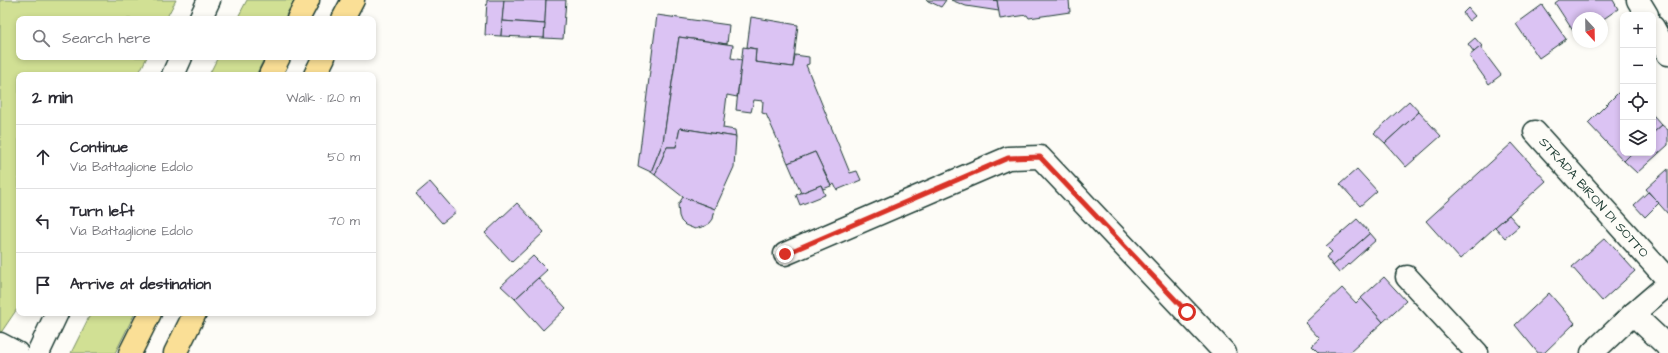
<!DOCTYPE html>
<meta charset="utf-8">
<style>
:root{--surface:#fff;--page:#f7f7f7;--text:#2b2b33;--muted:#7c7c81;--line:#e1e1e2}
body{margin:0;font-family:"Architects Daughter",sans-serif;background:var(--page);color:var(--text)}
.controls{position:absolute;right:12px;top:12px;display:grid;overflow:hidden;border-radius:8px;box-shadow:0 2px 6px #0003}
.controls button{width:36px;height:36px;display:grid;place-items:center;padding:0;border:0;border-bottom:1px solid var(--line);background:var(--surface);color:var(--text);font:20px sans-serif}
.compass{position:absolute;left:1572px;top:12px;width:36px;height:36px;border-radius:50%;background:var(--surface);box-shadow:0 2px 6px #0003;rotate:158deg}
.stop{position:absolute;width:12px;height:12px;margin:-9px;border:3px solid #d93025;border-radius:50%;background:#fff}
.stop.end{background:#d93025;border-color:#fff;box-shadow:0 1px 4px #0008}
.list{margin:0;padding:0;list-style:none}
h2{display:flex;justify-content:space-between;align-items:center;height:52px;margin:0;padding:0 16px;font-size:17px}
h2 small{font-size:13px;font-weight:400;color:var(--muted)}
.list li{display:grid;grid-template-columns:26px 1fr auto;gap:12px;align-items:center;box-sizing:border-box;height:64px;padding:0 16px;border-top:1px solid var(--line)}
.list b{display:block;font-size:15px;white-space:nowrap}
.list p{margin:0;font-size:13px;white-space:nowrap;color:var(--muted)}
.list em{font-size:13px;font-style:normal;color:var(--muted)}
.icon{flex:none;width:22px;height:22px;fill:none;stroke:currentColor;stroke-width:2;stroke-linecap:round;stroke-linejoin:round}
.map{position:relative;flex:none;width:1668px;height:353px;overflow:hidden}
.search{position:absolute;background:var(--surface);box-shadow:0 2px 6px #0003;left:16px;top:16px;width:360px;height:44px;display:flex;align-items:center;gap:10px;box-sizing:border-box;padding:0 14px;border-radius:8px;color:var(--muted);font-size:15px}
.panel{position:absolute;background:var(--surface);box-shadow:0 2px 6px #0003;left:16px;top:72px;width:360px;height:244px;border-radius:8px}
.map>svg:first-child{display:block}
</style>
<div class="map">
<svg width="1668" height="353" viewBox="0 0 1668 353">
<rect width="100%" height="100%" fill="#fdfcf7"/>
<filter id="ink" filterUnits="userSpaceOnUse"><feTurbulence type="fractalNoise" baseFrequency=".025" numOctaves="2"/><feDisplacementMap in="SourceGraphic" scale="8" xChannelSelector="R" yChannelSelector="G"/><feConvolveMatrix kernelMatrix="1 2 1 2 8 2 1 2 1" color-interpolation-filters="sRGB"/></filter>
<g filter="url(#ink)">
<g fill="#d1e094" stroke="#788e64">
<polygon points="0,0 176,0 166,19 19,19 19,57 147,57 138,75 19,75 19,306 0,334"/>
<polygon points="247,0 294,0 284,19 237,19"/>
<polygon points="218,57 265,57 256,75 209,75"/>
<polygon points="91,313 135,313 115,353 71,353"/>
</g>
<g fill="#dbc3f3" stroke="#1f3d34">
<polygon points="487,0 504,0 501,36 485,35"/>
<polygon points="504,0 546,0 545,24 502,21"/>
<polygon points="546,0 566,0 563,39 544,38"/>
<polygon points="926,0 946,0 941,7"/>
<polygon points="951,0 997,0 999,11 966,6"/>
<polygon points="991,0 1069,0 1070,12 1029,18 1027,15 1000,19 997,0"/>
<polygon points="1559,0 1613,0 1618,9 1602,20 1602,18 1578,18 1578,36 1577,37 1555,3"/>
<polygon points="1542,5 1566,39 1539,58 1516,24"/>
<polygon points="1468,8 1475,16 1469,21 1463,13"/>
<polygon points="657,15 729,25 727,44 679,37 663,142 651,172 638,166"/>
<polygon points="751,17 798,25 793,67 755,62 756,49 747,47"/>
<polygon points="502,21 545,24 544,38 501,36"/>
<polygon points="679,37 733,45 731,58 742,60 737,97 727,95 723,128 735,130 736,137 680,128 676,147 667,147 655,175 651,172 663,142"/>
<polygon points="1475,38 1482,46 1474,52 1468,44"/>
<polygon points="743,47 756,49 755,62 793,67 795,55 809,57 809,64 806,65 850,173 857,171 861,180 837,190 834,184 831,186 815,152 788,163 766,114 762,113 763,101 754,100 751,112 736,110"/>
<polygon points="1480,47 1501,75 1489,84 1469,56"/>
<polygon points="1623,88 1623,153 1632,153 1624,161 1588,123"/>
<polygon points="1409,101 1419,112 1385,143 1374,133"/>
<polygon points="1419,112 1441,136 1406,167 1385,143"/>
<polygon points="1653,115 1662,125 1653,133"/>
<polygon points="1662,125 1668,130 1668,145 1637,173 1624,161 1632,153 1653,153 1653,133"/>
<polygon points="680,128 736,137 734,167 715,209 683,197 655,175 667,147 676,147"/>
<polygon points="1512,143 1546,181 1460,259 1426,221"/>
<polygon points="815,152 831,186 823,189 821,185 801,193 788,163"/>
<polygon points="1357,169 1377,191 1360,206 1340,184"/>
<polygon points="1668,169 1668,214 1646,189"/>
<polygon points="430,182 456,212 442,223 416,194"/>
<polygon points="821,185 825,195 800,205 796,195"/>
<polygon points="1648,192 1659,203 1645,217 1634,205"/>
<polygon points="683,197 715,209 713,219 710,223 705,226 695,229 685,225 681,221 679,216 678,205"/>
<polygon points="517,203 544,232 512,262 485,233"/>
<polygon points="1509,215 1519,226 1505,238 1495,227"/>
<polygon points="1357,219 1370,233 1333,266 1326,257 1332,252 1326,246"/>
<polygon points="1370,233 1376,240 1339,273 1333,266"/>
<polygon points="1605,238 1635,271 1602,301 1572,267"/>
<polygon points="533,256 547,270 515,299 501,286"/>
<polygon points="1384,277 1406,301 1383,322 1361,298"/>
<polygon points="538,278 566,308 543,330 515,299"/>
<polygon points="1342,288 1356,303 1361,298 1383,322 1349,353 1319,353 1312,346 1320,339 1305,323"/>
<polygon points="1549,293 1575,323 1544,353 1538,353 1515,325"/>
</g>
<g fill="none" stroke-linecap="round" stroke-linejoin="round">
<g stroke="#1f3d34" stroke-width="25">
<g id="street">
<polyline points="1638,0 1647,15"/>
<polyline points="200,19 209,0"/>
<polyline points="1653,27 1668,54"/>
<polyline points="173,75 181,57"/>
<path id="s1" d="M1535,132l133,148"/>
<polyline points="785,254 1008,158 1040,157 1225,353"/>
<polyline points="1407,277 1477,353"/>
<polyline points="1633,314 1668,347"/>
<polyline points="0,344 17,353"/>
<polyline points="38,353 57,313"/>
<polyline points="1592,353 1633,314 1668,284"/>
</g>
</g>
<g stroke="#1f3d34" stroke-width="25">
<g id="primary">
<polyline points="298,19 308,0"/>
<polyline points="343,19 353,0"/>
<polyline points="270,75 279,57"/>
<polyline points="315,75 324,57"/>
<polyline points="130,353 150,313"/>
<polyline points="175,353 195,313"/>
</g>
</g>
<use href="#street" stroke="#fdfcf7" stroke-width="22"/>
<use href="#primary" stroke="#fadf96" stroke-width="22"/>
</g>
</g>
<g fill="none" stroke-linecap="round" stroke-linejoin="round" filter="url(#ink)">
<polyline stroke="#d93025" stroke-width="5" points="785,254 1008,158 1040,157 1187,312"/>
</g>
<g text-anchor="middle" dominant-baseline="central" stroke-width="4" stroke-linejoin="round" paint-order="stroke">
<g font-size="13" fill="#1f3d34" stroke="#fdfcf7">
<text stroke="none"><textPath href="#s1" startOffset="88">STRADA BIRON DI SOTTO</textPath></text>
</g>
</g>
</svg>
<div class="controls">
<button>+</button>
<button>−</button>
<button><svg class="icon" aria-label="locate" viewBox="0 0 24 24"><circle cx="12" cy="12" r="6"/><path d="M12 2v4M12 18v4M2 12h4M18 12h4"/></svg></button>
<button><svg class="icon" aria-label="layers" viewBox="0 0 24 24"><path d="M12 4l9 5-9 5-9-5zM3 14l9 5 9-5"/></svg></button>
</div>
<svg class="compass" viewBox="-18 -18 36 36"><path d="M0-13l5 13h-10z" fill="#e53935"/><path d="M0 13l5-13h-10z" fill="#7c7c81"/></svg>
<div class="stop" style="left:1187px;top:312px"></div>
<div class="stop end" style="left:785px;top:254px"></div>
<div class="search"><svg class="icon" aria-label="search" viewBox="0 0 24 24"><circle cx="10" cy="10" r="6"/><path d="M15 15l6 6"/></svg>Search here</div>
<section class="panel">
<h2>2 min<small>Walk · 120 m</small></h2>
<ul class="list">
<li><svg class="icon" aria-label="ahead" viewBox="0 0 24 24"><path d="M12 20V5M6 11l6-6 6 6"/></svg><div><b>Continue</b><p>Via Battaglione Edolo</p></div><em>50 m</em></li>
<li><svg class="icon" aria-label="left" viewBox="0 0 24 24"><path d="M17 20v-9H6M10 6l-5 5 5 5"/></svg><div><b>Turn left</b><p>Via Battaglione Edolo</p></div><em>70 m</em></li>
<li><svg class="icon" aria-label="arrive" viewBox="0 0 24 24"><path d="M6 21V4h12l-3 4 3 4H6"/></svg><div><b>Arrive at destination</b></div></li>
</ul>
</section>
</div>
